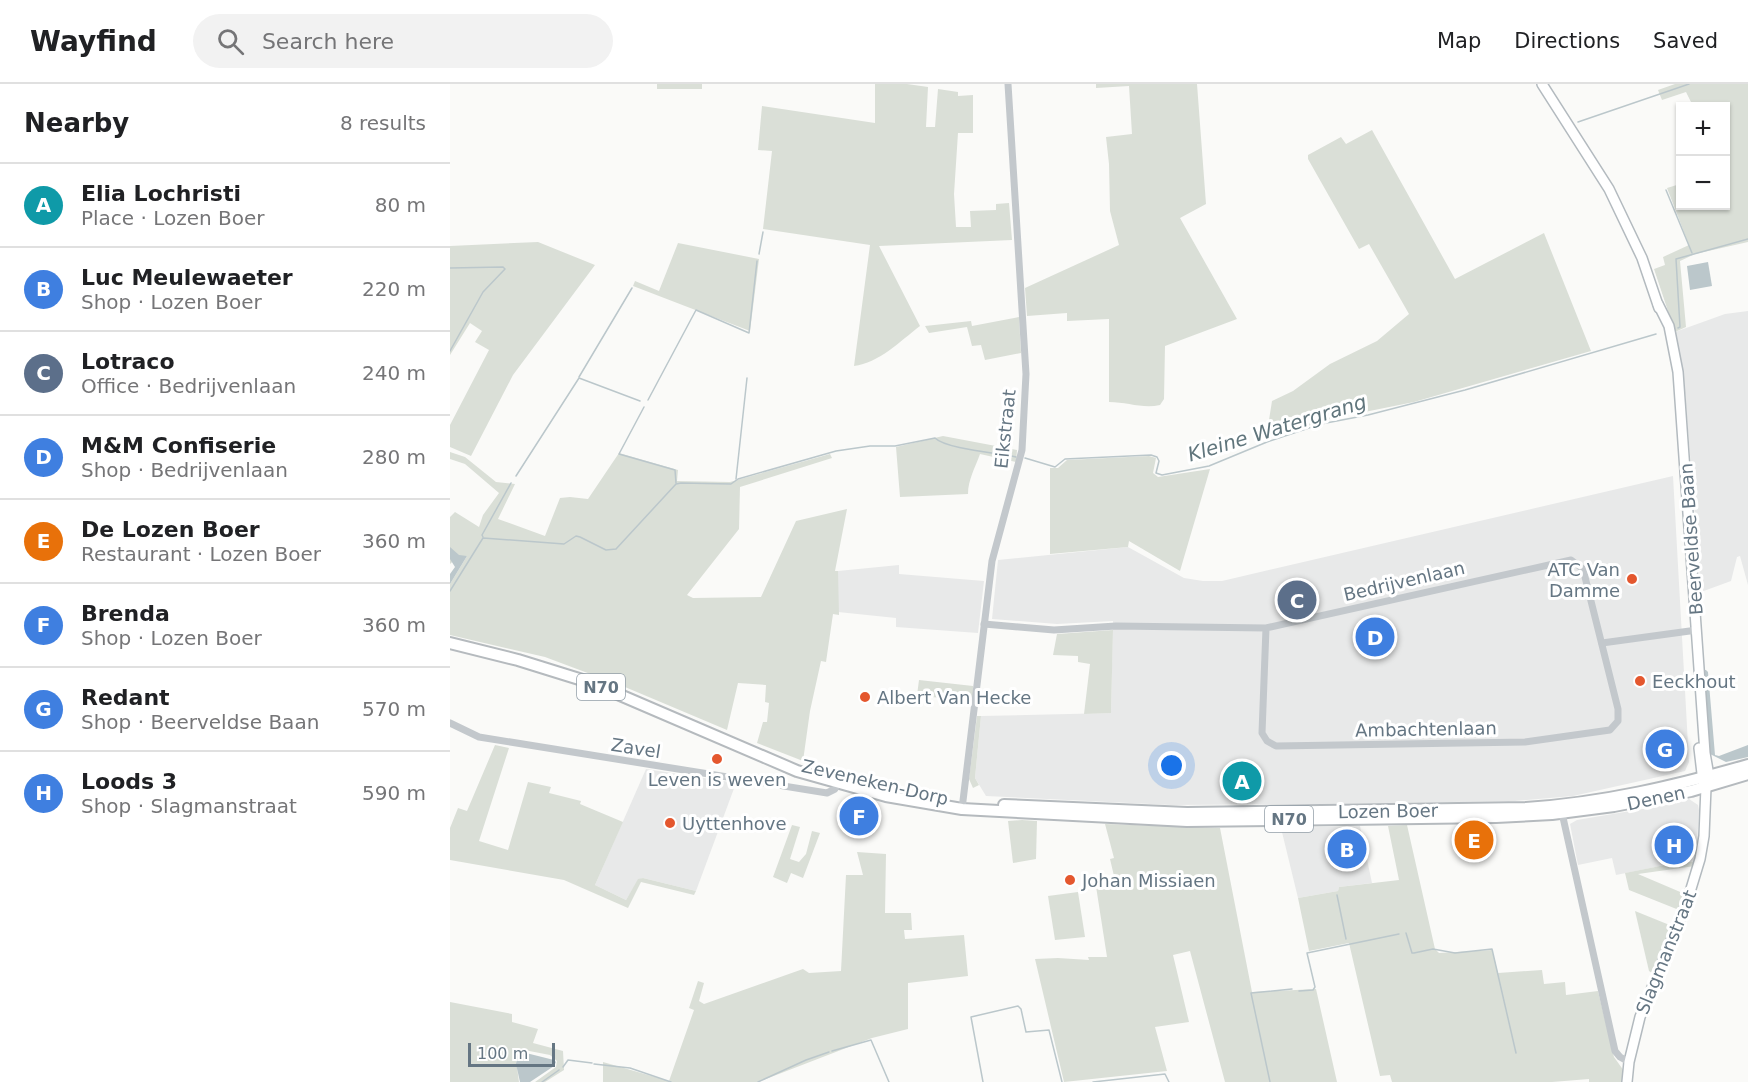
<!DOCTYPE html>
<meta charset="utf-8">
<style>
:root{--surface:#fff;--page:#f2f2f2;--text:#202124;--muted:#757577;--line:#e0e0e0;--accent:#111827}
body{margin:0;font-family:"DejaVu Sans",sans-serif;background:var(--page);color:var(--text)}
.controls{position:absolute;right:18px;top:18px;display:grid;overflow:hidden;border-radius:0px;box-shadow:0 2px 4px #0004}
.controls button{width:54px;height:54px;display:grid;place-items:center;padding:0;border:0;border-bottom:2px solid var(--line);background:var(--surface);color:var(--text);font:30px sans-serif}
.scale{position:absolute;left:18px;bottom:15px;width:87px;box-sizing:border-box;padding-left:6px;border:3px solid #657683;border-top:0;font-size:16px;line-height:21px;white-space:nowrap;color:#657683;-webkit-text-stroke:4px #fff;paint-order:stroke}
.you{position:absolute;left:722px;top:682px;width:21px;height:21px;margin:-15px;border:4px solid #fff;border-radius:50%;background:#1a73e8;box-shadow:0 0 0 9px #1a73e833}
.badge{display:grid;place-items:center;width:39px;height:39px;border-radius:50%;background:var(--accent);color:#fff;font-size:20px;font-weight:700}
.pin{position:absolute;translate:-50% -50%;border:3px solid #fff;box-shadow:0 2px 6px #0006}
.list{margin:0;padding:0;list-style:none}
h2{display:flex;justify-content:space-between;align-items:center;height:78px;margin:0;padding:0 24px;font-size:26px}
h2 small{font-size:20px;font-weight:400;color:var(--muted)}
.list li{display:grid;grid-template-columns:39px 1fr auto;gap:18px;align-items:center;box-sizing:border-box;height:84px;padding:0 24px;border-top:2px solid var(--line)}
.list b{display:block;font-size:22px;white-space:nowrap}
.list p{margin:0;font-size:20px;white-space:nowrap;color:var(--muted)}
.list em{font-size:20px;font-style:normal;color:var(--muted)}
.icon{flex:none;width:33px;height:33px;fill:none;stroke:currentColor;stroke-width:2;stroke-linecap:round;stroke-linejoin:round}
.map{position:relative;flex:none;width:1298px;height:998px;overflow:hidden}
header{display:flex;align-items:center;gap:36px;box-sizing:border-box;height:84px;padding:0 30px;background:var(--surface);border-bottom:2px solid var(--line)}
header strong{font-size:28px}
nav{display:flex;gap:33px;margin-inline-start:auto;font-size:21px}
.search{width:420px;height:54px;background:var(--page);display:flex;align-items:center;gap:15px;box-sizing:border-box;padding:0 21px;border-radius:33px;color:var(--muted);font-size:22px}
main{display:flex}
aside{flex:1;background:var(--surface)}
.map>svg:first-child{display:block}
</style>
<header>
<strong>Wayfind</strong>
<div class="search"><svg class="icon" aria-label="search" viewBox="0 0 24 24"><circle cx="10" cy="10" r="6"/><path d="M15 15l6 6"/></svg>Search here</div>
<nav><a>Map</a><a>Directions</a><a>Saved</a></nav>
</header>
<main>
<aside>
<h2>Nearby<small>8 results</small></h2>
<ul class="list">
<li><span class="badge" style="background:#0f9aa8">A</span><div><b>Elia Lochristi</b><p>Place · Lozen Boer</p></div><em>80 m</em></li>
<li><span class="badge" style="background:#3f7fe0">B</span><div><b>Luc Meulewaeter</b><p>Shop · Lozen Boer</p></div><em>220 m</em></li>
<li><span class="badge" style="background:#5c6f8a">C</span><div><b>Lotraco</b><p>Office · Bedrijvenlaan</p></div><em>240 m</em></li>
<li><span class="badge" style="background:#3f7fe0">D</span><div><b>M&amp;M Confiserie</b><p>Shop · Bedrijvenlaan</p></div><em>280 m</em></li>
<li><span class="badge" style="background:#e8710a">E</span><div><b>De Lozen Boer</b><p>Restaurant · Lozen Boer</p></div><em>360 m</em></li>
<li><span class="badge" style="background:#3f7fe0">F</span><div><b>Brenda</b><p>Shop · Lozen Boer</p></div><em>360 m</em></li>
<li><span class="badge" style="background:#3f7fe0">G</span><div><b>Redant</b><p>Shop · Beerveldse Baan</p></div><em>570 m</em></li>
<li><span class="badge" style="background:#3f7fe0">H</span><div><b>Loods 3</b><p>Shop · Slagmanstraat</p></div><em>590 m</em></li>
</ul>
</aside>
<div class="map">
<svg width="1298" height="998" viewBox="0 0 1298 998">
<rect width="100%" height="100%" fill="#fafaf8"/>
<g fill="#e8e9e9">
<polygon points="1298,227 1298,501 1290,472 1287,473 1281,497 1251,508 1235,308 1225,248 1275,230"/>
<polygon points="1223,392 1239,678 1235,687 1123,712 1065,717 870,720 721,721 536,712 525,694 531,632 661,629 663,537 607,540 542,535 548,476 678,463 734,494 753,497 772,497"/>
<polygon points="449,481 449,490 534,497 528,549 446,543 446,534 388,528 388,487"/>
<polygon points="196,685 286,699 246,807 193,794 188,796 176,816 145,801"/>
<polygon points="1239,715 1248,721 1249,726 1246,778 1230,778 1166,791 1162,774 1128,781 1120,740 1127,736 1228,719"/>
<polygon points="910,742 922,799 889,803 888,807 848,814 831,744"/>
</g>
<g fill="#dadfd7">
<rect x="207" y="0" width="45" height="5"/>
<path d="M425,0h32l21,3 -2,40h9l3,-38 20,3v4l15,-1v38h-15l-4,61 2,33h15l-1,-16 26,-1v-6l13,-1 3,37 -133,6 41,80c-21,16 -41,37 -66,40l16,-121 -107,-16 9,-78 -14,-1 4,-44 113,17z"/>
<path d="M646,0h101l9,120 -26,14 57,101 -72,27 -1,53 -4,6c-17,4 -33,-3 -51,-3v-83l-42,2v-8l-40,3 -2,-28 94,-43 -9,-34 -1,-47 -3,-27 26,-3 -3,-48 -33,2z"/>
<polygon points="1225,0 1298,0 1298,158 1245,170 1230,177 1236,243 1225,248 1204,185 1215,181 1213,173 1239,161 1217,104 1230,100 1230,122 1276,122 1276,22 1243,22 1236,8 1212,16 1208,6"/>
<polygon points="922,46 1005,195 1094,149 1141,267 964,318 880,335 816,355 822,317 843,307 880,280 927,257 959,230 919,160 909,165 858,75 858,71 891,53 896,60"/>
<polygon points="88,158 145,181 63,291 21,372 0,363 0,341 39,266 25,258 32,247 20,239 0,271 0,162"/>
<polygon points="228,159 309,175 300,247 183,202 185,197 209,207"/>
<polygon points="569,233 571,269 535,276 531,261 522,262 517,243 479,249 475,242 521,237 522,242"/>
<path d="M493,352l74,14 -1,12 -36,-8c-5,14 -12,26 -12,40l-68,3 -4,-50z"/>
<polygon points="0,368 15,373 46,398 65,400 48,435 95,452 110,414 120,413 138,415 169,369 228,386 227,397 280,398 380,370 382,374 290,403 289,445 237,511 243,514 311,513 346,437 397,425 385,487 388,487 389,531 383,530 376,578 371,577 360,627 353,677 307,659 313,638 317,638 319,619 315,618 316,601 288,599 277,646 175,603 95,573 0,551 0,500 17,472 9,472 0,480 0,433 5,428 29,443 33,431 49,409 15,380 0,375"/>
<polygon points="699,372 706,374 703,389 708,393 760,385 730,487 679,457 678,463 600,470 600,384 608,384 617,376"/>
<polygon points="663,546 661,629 634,630 640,580 628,578 628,572 603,571 607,550"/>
<polygon points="469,596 523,602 523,617 471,612 466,619"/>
<polygon points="527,632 531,632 525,694 529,701 523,704 519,695"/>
<polygon points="45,661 59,664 29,757 58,766 78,698 101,703 99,709 131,717 130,720 173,738 145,801 176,816 188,795 193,794 246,807 244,811 191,798 178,824 114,796 0,776 0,744 8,724 17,727"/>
<polygon points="572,736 587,737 586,775 563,779 558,737"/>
<polygon points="655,740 770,744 802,908 866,905 887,998 775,998 740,867 723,871 739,938 705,943 717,987 614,998 585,875 608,874 639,876 638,873 657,873 645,796 664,792 660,775 664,774"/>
<polygon points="342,741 350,743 340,775 349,778 356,770 362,747 370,749 353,794 341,789 337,799 323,793"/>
<polygon points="957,741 985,865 989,869 1042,866 1048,889 1092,886 1094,900 1115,898 1116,911 1148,907 1164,973 1174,987 1173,998 1139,998 1139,995 1102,998 942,998 940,991 930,992 899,859 859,867 848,814 888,807 889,803 949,796 938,742"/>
<polygon points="407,768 436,770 435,829 461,829 462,846 454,846 455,855 514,851 518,892 458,899 458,945 422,954 308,998 153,998 153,978 219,997 244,926 239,924 248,897 254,899 249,917 254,920 353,885 359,889 391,887 396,791 413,791"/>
<polygon points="1230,778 1246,778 1245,782 1188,790 1235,810 1229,826 1179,806 1175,789"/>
<polygon points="628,808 635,853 605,856 598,812"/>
<polygon points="1185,827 1222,842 1202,889 1199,887"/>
<polygon points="0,918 62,930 62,938 88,945 83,959 113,967 114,986 95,998 85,998 106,983 107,977 100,971 69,965 65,969 69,998 0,998"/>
</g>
<g fill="#bbc7cb">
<polygon points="1258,178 1262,202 1240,206 1237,182"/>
<polygon points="0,463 9,471 17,472 0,500 0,490 5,483 0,475"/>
<polygon points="1254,586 1256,586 1258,588 1265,671 1269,672 1298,661 1298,673 1276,678 1260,670"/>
<polygon points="68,967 104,976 106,978 104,982 80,998 70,998 66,980"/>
</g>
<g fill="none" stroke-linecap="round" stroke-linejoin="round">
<g stroke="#bbc7cb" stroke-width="1.5">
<polyline points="1128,38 1239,0"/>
<polyline points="1216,106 1242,169"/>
<polyline points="309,170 313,148"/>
<polyline points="0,184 53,183 55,185 33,208 0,267"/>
<polyline points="1228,244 1230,243 1226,175 1298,155"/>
<polyline points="129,293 182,204"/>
<polyline points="198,316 246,226 299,249 307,177"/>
<polyline points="194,323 169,370 225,386 226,399"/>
<polyline points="575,374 605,383 615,375 701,371 707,373 709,377 706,389 712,391 759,382 817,358 871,340 918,331 1015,306 1206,250"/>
<polyline points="66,392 129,294 190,317"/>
<polyline points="286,395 297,294"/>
<polyline points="33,453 32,451 61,399"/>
<path d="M0,507l33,-53 81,6 12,-8 4,1 26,13 10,-1 60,-65 5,-1 50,1 7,-5 98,-28 34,-5h25l40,-8c11,11 63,15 81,19"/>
<polyline points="887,811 896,855"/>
<polyline points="956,849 962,869 964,869 983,865 1005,869 1042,865 1066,969"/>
<polyline points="849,907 863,906 865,903 857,869 949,850"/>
<polyline points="382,967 421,956 439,998"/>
<polyline points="144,980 180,984 221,998"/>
<polyline points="113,983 118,976 142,979"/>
<polyline points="92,998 109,986"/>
<polyline points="308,998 356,976 379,968"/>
<polyline points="533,998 521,933 568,922 571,925 576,948 599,946 612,998"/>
<polyline points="643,998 715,990 719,998"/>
<polyline points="820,998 801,909 842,905"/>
</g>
<g stroke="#b3babf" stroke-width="12">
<g id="secondary">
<polyline points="1092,0 1159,105 1192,174 1209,224"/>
<polyline points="1249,664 1253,698"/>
<polyline points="1177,998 1179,978 1190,933 1237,818 1250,775 1254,752 1256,703 1259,692 1255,669 1228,288 1219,242 1208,220"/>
</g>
</g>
<g stroke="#b5babe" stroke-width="14">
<g id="primary">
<polyline points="0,559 68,576 142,599 347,687 436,712 512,725 737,737 1046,733 1102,730 1164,722 1241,707 1298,690"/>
<path d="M554,721l183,8 339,-5c77,-5 149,-22 222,-43"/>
</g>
</g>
<g stroke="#c3c8cc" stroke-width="7">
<polyline points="534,540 604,546 666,542 816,544 1121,476 1133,485 1168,625 1168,637 1160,646 1075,658 826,662 817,657 812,649 816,544"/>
<polyline points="1152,559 1247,546"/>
<polyline points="0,639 29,653 377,709 385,705 390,693"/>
<polyline points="512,725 542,477 572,366 576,290 558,0"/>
<polyline points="1112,729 1165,967 1170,973 1179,978"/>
</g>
<use href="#secondary" stroke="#fff" stroke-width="9"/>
<use href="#primary" stroke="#fff" stroke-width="10"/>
</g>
<g fill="#e4572e" stroke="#fff" stroke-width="2">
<circle cx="1182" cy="495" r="6"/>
<circle cx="1190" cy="597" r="6"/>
<circle cx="415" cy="613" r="6"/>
<circle cx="267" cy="675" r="6"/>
<circle cx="220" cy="739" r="6"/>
<circle cx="620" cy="796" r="6"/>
</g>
<g text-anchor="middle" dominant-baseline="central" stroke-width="6" stroke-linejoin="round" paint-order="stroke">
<g fill="#fff" stroke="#939fa8" stroke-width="1.5">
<rect x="127" y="590" width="48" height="26" rx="4.5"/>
<rect x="815" y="722" width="48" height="26" rx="4.5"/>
</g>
<g font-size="16" font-weight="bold" fill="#657683">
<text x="151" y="603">N70</text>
<text x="839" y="735">N70</text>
</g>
<g font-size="18" fill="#657683" stroke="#fff">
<text transform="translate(555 345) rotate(-84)">Eikstraat</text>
<text transform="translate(1241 455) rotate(-94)">Beerveldse Baan</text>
<text transform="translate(954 497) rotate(-13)">Bedrijvenlaan</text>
<text transform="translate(976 645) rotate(-1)">Ambachtenlaan</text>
<text transform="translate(186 664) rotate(9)">Zavel</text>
<text transform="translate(425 698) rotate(13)">Zeveneken-Dorp</text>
<text transform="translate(1206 714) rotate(-12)">Denen</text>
<text transform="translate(938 727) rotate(-1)">Lozen Boer</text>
<text transform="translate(1216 868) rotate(-68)">Slagmanstraat</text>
</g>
<g font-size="18" fill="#657683" stroke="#fff" text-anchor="start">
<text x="1170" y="485" text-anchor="end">ATC Van<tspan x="1170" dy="21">Damme</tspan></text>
<text x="1202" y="597">Eeckhout</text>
<text x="427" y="613">Albert Van Hecke</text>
<text x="267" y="695" text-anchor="middle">Leven is weven</text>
<text x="232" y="739">Uyttenhove</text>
<text x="632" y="796">Johan Missiaen</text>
</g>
<g font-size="20" font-style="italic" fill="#60757c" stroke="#fff">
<text transform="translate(827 344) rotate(-17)">Kleine Watergrang</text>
</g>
</g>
</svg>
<div class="controls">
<button>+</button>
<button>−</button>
</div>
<div class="scale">100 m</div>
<div class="you"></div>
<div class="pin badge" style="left:792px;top:697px;background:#0f9aa8">A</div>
<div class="pin badge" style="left:897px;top:765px;background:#3f7fe0">B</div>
<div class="pin badge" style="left:847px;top:516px;background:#5c6f8a">C</div>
<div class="pin badge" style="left:925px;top:553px;background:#3f7fe0">D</div>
<div class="pin badge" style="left:1024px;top:756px;background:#e8710a">E</div>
<div class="pin badge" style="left:409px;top:732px;background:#3f7fe0">F</div>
<div class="pin badge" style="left:1215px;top:665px;background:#3f7fe0">G</div>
<div class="pin badge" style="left:1224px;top:761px;background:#3f7fe0">H</div>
</div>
</main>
